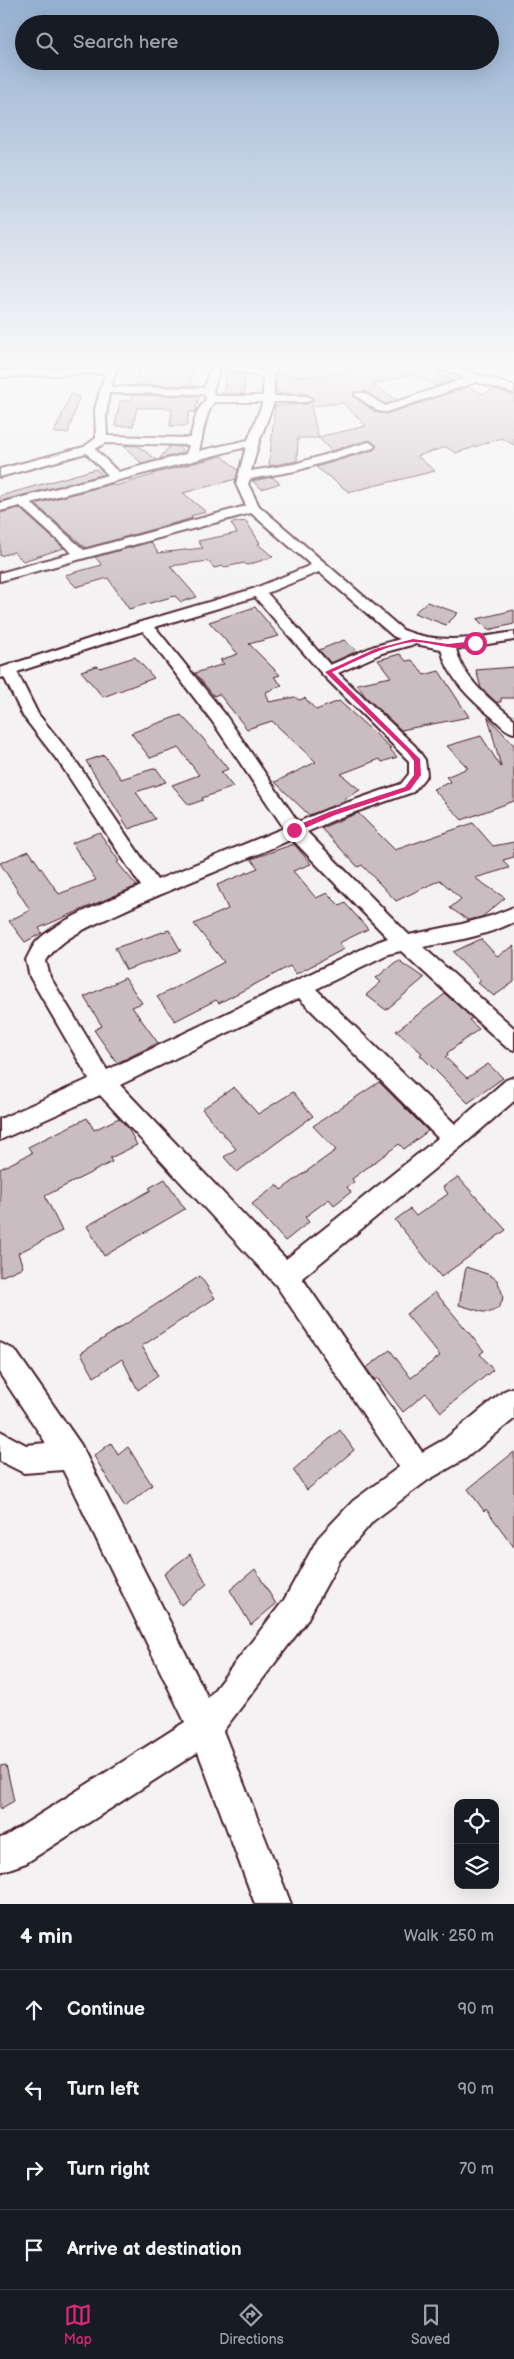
<!DOCTYPE html>
<meta charset="utf-8">
<style>
:root{--surface:#171b24;--page:#242831;--text:#f1f3f6;--muted:#9ea1a6;--line:#363941;--accent:#db2777}
body{margin:0;font-family:"Balsamiq Sans",sans-serif;background:var(--page);color:var(--text)}
.controls{position:absolute;right:15px;bottom:15px;display:grid;overflow:hidden;border-radius:10px;box-shadow:0 5px 20px #0002}
.controls button{width:45px;height:45px;display:grid;place-items:center;padding:0;border:0;border-bottom:1px solid var(--line);background:var(--surface);color:var(--text);font:25px sans-serif}
.stop{position:absolute;width:15px;height:15px;margin:-11px;border:4px solid #db2777;border-radius:50%;background:#fff}
.stop.end{background:#db2777;border-color:#fff;box-shadow:0 1px 5px #0008}
.list{margin:0;padding:0;list-style:none}
h2{display:flex;justify-content:space-between;align-items:center;height:65px;margin:0;padding:0 20px;font-size:21px}
h2 small{font-size:16px;font-weight:400;color:var(--muted)}
.list li{display:grid;grid-template-columns:32px 1fr auto;gap:15px;align-items:center;box-sizing:border-box;height:80px;padding:0 20px;border-top:1px solid var(--line)}
.list b{display:block;font-size:19px;white-space:nowrap}
.list em{font-size:16px;font-style:normal;color:var(--muted)}
.icon{flex:none;width:28px;height:28px;fill:none;stroke:currentColor;stroke-width:2;stroke-linecap:round;stroke-linejoin:round}
.map{position:relative;flex:none;width:514px;height:1904px;overflow:hidden}
.search{position:absolute;background:var(--surface);box-shadow:0 5px 20px #0002;left:15px;right:15px;top:15px;height:55px;display:flex;align-items:center;gap:12px;box-sizing:border-box;padding:0 18px;border-radius:28px;color:var(--muted);font-size:19px}
.sheet{height:385px;background:var(--surface)}
nav{display:flex;justify-content:space-around;align-items:center;box-sizing:border-box;height:70px;border-top:1px solid var(--line);background:var(--surface);font-size:14px;color:var(--muted)}
nav a{display:grid;justify-items:center;gap:2px}
nav .on{color:var(--accent)}
.map>svg:first-child{display:block}
</style>
<div class="map">
<svg width="514" height="1904" viewBox="0 0 514 1904">
<rect width="100%" height="100%" fill="#f4f2f2"/>
<filter id="ink" filterUnits="userSpaceOnUse"><feTurbulence type="fractalNoise" baseFrequency=".02" numOctaves="2"/><feDisplacementMap in="SourceGraphic" scale="10" xChannelSelector="R" yChannelSelector="G"/><feConvolveMatrix kernelMatrix="1 2 1 2 8 2 1 2 1" color-interpolation-filters="sRGB"/></filter>
<g filter="url(#ink)">
<g fill="#cabdc1" stroke="#4a1f2b" fill-rule="evenodd">
<polygon points="142,362 190,362 190,365 194,365 190,386 135,385"/>
<path d="M381,362h39l23,10 -5,2 15,6 -17,6 -23,-11h-6l-34,10 25,15 -13,4 -20,-13 -11,1v5l23,16 10,1 81,-27 16,7 11,-5 19,6v50l-12,-7 -46,15 -10,-6 -29,9 18,15 -86,21 -33,-25 58,-17 3,-4 -7,-6 -39,11 -12,-13h-21l-1,23 -28,5 6,-60 32,-2 7,-4 -7,-6h-28l-4,-6 2,-15 30,4 15,-4 2,2zM343,403l23,23 -48,11 -7,-31z"/>
<polygon points="226,373 245,375 244,394 218,394 224,394"/>
<polygon points="71,394 79,397 68,433 54,433"/>
<polygon points="132,395 199,396 195,413 189,412 187,426 170,426 172,408 137,408 133,426 115,426 120,401 130,401"/>
<polygon points="123,445 138,446 157,460 142,464"/>
<polygon points="170,446 180,447 184,453 159,459"/>
<polygon points="222,456 238,470 236,479 183,493 206,512 191,516 193,518 86,548 35,504 112,484 115,486 153,475 152,474"/>
<polygon points="96,469 102,475 0,501 0,496"/>
<polygon points="272,477 280,483 262,489 252,481"/>
<polygon points="19,508 64,548 23,561 14,552 0,556 0,513"/>
<polygon points="246,521 260,543 258,544 273,557 247,565 244,563 225,567 223,566 214,568 208,561 170,566 197,597 181,602 175,596 129,609 108,578 76,587 65,575 102,565 95,557 151,542 158,553 203,548 198,541 237,533 231,523"/>
<polygon points="427,602 458,613 446,625 414,613"/>
<polygon points="255,607 279,636 249,644 280,675 274,677 282,685 266,692 269,702 295,697 299,700 305,698 316,710 339,701 391,748 389,748 397,757 382,762 380,759 341,774 360,790 344,799 346,801 309,815 275,782 316,762 272,721 247,729 219,694 214,696 195,673 224,664 220,660 238,654 209,622"/>
<polygon points="514,610 514,624 488,630 477,619"/>
<polygon points="344,640 357,651 331,663 319,650"/>
<polygon points="400,654 406,661 412,660 424,675 439,671 469,717 401,730 365,696 357,684 391,677 378,660"/>
<polygon points="135,657 154,678 103,697 81,671 97,666 100,668"/>
<polygon points="514,667 514,698 501,698 501,702 496,702 481,688 476,670"/>
<polygon points="181,715 201,736 228,769 221,772 233,787 202,798 203,800 189,805 172,785 199,775 179,748 150,758 131,733"/>
<polygon points="488,717 514,745 514,801 462,820 433,789 451,782 446,777 468,768 447,746 481,736 501,767"/>
<polygon points="104,755 121,779 156,768 166,782 136,792 155,819 129,829 86,761"/>
<polygon points="358,813 395,850 473,823 493,846 514,842 514,857 503,860 509,868 475,878 505,898 482,917 468,920 450,908 461,899 440,880 396,901 362,865 358,867 321,828"/>
<polygon points="99,832 119,861 117,862 137,886 39,928 42,933 25,942 9,921 30,910 0,863 29,851 59,894 96,880 72,843"/>
<polygon points="294,844 311,864 293,871 316,898 327,893 340,906 345,903 368,929 339,943 344,949 296,974 290,966 219,1003 216,1000 175,1021 157,997 224,962 194,924 228,909 217,885 258,868 251,859"/>
<polygon points="169,930 181,951 126,970 115,948"/>
<polygon points="481,939 497,956 514,946 514,982 494,996 478,983 481,981 453,952"/>
<polygon points="398,960 424,978 386,1010 366,995 381,982 376,978"/>
<polygon points="125,978 142,1003 132,1007 158,1043 117,1063 94,1030 102,1026 84,997"/>
<polygon points="445,994 472,1018 469,1020 479,1029 447,1053 448,1055 445,1057 467,1078 488,1064 503,1078 468,1103 420,1055 422,1053 396,1031"/>
<polygon points="379,1082 428,1131 404,1149 399,1144 352,1179 354,1182 347,1187 351,1192 334,1205 329,1199 305,1217 309,1222 285,1241 252,1204 277,1185 281,1190 336,1150 313,1126"/>
<polygon points="234,1087 258,1114 293,1092 313,1116 237,1172 224,1157 236,1149 202,1109"/>
<polygon points="87,1118 94,1130 119,1118 128,1128 137,1145 110,1158 112,1162 45,1196 62,1231 18,1253 23,1267 0,1277 0,1169 32,1153 28,1147"/>
<polygon points="458,1177 506,1230 441,1277 395,1220 410,1209 416,1216 448,1194 443,1187"/>
<polygon points="165,1179 185,1209 104,1256 87,1226 151,1190 149,1188"/>
<polygon points="466,1267 490,1275 497,1280 503,1295 502,1302 498,1308 491,1312 483,1312 459,1305"/>
<polygon points="200,1276 215,1298 142,1346 158,1376 138,1390 122,1359 94,1377 81,1353"/>
<polygon points="435,1292 484,1351 480,1354 493,1370 441,1412 426,1393 403,1412 377,1378 375,1380 366,1368 390,1350 411,1378 440,1356 406,1314"/>
<polygon points="340,1430 354,1450 307,1490 293,1470"/>
<polygon points="111,1443 118,1455 128,1447 152,1485 125,1507 94,1456"/>
<polygon points="514,1452 514,1547 486,1509 484,1511 468,1489"/>
<polygon points="190,1554 207,1584 181,1605 164,1574"/>
<polygon points="255,1569 276,1604 251,1625 230,1590"/>
<polygon points="6,1765 14,1801 0,1809 0,1766"/>
</g>
<g fill="none" stroke-linecap="round" stroke-linejoin="round">
<g stroke="#4a1f2b" stroke-width="4">
<g id="street">
<path d="M109,362h10l-8,25 93,1 8,-26h18l35,10 5,-10h10l-7,14 1,20h33l5,3 -5,3h-33l-15,40 -8,29 43,-7 75,-22 6,4 -2,2 -78,23 -45,8 -2,5 11,22 144,124c37,15 73,8 111,2v8l-58,9c8,32 34,50 58,70v14c-9,-2 -15,-10 -22,-16 -22,-18 -44,-39 -51,-68l-26,-5 -33,9 -44,20 77,73 10,14 2,15 -14,17 -75,26 -31,14 102,103 53,-11 29,-8 23,-9v15c-28,14 -60,19 -91,25l91,81v22l-8,-3 -105,-96 -13,3 -72,35 139,135 51,-44 8,-3v24l-52,45 -160,132 120,174 23,-13 59,-48 10,-4v32l-49,40 -37,21 -55,41 -33,39 -34,62 -83,109 68,173h-36l-57,-152 -172,111 -26,9v-34l6,-2 179,-114 -122,-252 -39,3 -24,-12v-30l26,14 20,-2 -46,-69v-31l15,7 66,95 127,253 76,-98 34,-62 35,-37 46,-34 -123,-182 -176,-190 -100,45v-21l89,-40 -59,-102 -4,-17c3,-6 7,-15 12,-20 23,-22 73,-40 103,-54l-80,-121 -38,-49 -19,-39 -4,1v-10l141,-46 112,-33 58,-24 -60,-52 -251,68v-8l72,-20 -52,-47 -20,5v-8l108,-28 -22,-22 -86,24v-8l84,-22 12,-9 -1,-29 10,-36 -105,4v-6l107,-4zM221,366l42,12v18h-48l-2,-5zM109,393l95,1 2,5 -9,13 -7,26 -83,-2 -1,-18zM214,402h49l-15,38 -49,11c4,-15 5,-34 15,-49zM105,443l84,2 -3,9 -68,18 -23,-23zM246,447l-10,37 10,22 -162,44 -53,-47zM319,572l74,64 7,3 -28,8 -42,18 -63,-72zM255,597l68,78 86,86v13l-8,10 -75,26 -28,12 -74,-109 -69,-86zM143,631l69,90 72,107 -127,52 -84,-123 -35,-43 -21,-42zM292,839l96,99 -11,4 -270,128 -57,-93 -4,-16c16,-25 48,-36 73,-48 57,-27 116,-48 173,-74zM299,998l139,140 -152,121 -166,-174z"/>
<polygon points="422,362 437,362 514,386 514,393 477,382 386,412 378,411 355,395 356,393 364,393 385,406 466,378"/>
</g>
</g>
<use href="#street" fill="#fff" fill-rule="evenodd"/>
</g>
</g>
<linearGradient id="sky" x2="0" y2="1"><stop stop-color="#95b0d1"/><stop offset="0.58" stop-color="#faf9f9"/><stop offset="1" stop-color="#faf9f9" stop-opacity="0"/></linearGradient>
<rect width="514" height="628" fill="url(#sky)"/>
<path fill="#db2777" d="M413,639l35,5 27,-3 3,2c-20,12 -44,-2 -65,-1 -28,3 -56,19 -81,30l88,87 1,16 -11,15 -75,25 -39,17h-5v-4l38,-16 76,-25 9,-12v-14l-7,-9 -82,-80 50,-23z"/>
</svg>
<div class="controls">
<button><svg class="icon" aria-label="locate" viewBox="0 0 24 24"><circle cx="12" cy="12" r="6"/><path d="M12 2v4M12 18v4M2 12h4M18 12h4"/></svg></button>
<button><svg class="icon" aria-label="layers" viewBox="0 0 24 24"><path d="M12 4l9 5-9 5-9-5zM3 14l9 5 9-5"/></svg></button>
</div>
<div class="stop" style="left:475px;top:643px"></div>
<div class="stop end" style="left:294px;top:830px"></div>
<div class="search"><svg class="icon" aria-label="search" viewBox="0 0 24 24"><circle cx="10" cy="10" r="6"/><path d="M15 15l6 6"/></svg>Search here</div>
</div>
<section class="sheet">
<h2>4 min<small>Walk · 250 m</small></h2>
<ul class="list">
<li><svg class="icon" aria-label="ahead" viewBox="0 0 24 24"><path d="M12 20V5M6 11l6-6 6 6"/></svg><div><b>Continue</b></div><em>90 m</em></li>
<li><svg class="icon" aria-label="left" viewBox="0 0 24 24"><path d="M17 20v-9H6M10 6l-5 5 5 5"/></svg><div><b>Turn left</b></div><em>90 m</em></li>
<li><svg class="icon" aria-label="right" viewBox="0 0 24 24"><path d="M7 20v-9h11M14 6l5 5-5 5"/></svg><div><b>Turn right</b></div><em>70 m</em></li>
<li><svg class="icon" aria-label="arrive" viewBox="0 0 24 24"><path d="M6 21V4h12l-3 4 3 4H6"/></svg><div><b>Arrive at destination</b></div></li>
</ul>
</section>
<nav>
<a class="on"><svg class="icon" aria-label="map" viewBox="0 0 24 24"><path d="M3 6l6-2 6 2 6-2v14l-6 2-6-2-6 2zM9 4v14M15 6v14"/></svg>Map</a>
<a><svg class="icon" aria-label="directions" viewBox="0 0 24 24"><path d="M12 3l9 9-9 9-9-9zM9 14v-3h6M13 9l2 2-2 2"/></svg>Directions</a>
<a><svg class="icon" aria-label="saved" viewBox="0 0 24 24"><path d="M7 4h10v16l-5-4-5 4z"/></svg>Saved</a>
</nav>
